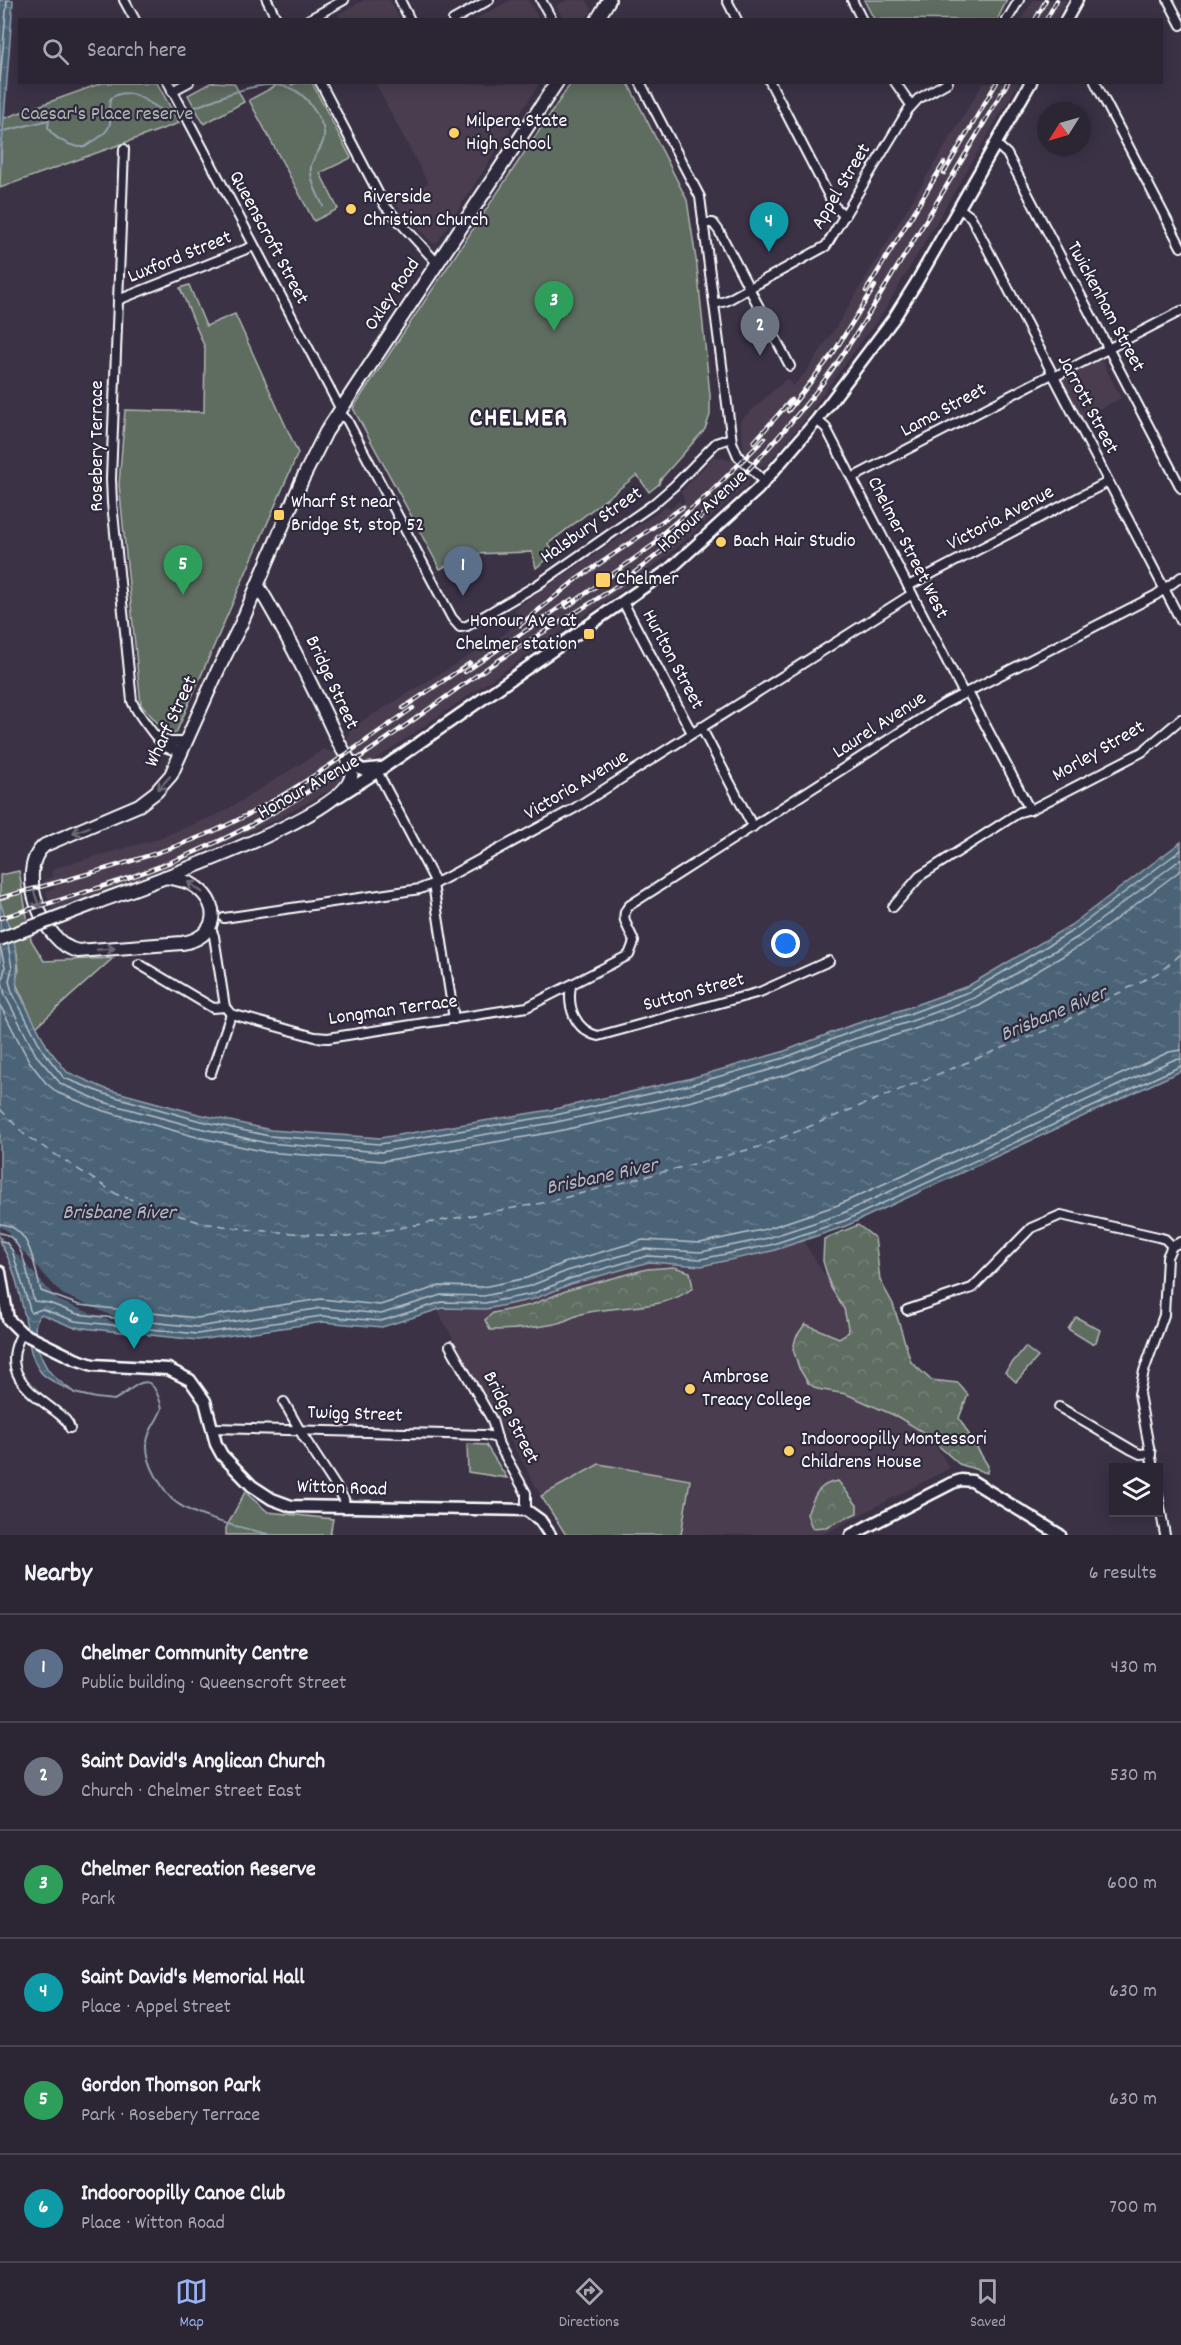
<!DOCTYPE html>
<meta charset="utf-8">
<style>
:root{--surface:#2c2634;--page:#342e3c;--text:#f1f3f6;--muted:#a6a5ac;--line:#48434f;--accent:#95b2f1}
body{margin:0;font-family:Dekko,sans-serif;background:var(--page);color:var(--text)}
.controls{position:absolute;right:18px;bottom:18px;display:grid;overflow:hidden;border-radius:0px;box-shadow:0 3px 15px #0003}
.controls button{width:54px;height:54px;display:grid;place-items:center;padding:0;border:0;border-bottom:2px solid var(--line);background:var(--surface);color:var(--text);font:30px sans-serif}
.compass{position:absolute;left:1037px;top:102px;width:54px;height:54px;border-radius:50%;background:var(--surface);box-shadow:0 3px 15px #0003;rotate:233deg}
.you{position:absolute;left:786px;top:944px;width:21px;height:21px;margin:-15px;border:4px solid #fff;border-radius:50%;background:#1a73e8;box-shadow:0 0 0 9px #1a73e833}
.badge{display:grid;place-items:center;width:39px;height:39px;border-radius:50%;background:var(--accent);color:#fff;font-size:20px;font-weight:700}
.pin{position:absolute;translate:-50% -50px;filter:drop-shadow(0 2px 3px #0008)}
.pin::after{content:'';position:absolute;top:32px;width:21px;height:18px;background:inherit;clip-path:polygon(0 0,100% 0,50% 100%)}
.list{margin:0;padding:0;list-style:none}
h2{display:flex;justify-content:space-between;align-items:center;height:78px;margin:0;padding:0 24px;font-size:26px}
h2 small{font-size:20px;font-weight:400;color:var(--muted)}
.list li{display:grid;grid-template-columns:39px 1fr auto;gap:18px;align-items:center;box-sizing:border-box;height:108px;padding:0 24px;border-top:2px solid var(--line)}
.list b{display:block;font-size:22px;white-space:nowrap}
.list p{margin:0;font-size:20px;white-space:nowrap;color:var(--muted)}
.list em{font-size:20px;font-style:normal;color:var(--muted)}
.icon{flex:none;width:33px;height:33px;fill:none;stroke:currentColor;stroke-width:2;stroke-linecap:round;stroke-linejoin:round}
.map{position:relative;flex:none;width:1181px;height:1535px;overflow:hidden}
.search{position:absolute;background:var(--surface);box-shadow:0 3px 15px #0003;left:18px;right:18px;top:18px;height:66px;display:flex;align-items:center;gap:15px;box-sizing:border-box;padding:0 21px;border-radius:0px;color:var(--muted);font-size:22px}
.sheet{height:726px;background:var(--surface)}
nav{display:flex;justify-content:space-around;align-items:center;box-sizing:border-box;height:84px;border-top:2px solid var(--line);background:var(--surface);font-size:16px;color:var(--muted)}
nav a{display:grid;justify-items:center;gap:3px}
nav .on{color:var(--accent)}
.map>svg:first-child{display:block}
</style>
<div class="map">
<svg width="1181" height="1535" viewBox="0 0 1181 1535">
<defs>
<pattern id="forest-crowns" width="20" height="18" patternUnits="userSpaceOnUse" patternTransform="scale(1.5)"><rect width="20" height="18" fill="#5e6c61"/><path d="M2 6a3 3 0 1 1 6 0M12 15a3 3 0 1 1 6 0" fill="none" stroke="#768279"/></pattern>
<pattern id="water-ripples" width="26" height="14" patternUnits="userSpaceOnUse" patternTransform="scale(1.5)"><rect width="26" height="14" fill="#4c6477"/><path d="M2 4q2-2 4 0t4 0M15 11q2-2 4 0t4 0" fill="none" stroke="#677b8b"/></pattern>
</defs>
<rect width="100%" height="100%" fill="#3b3246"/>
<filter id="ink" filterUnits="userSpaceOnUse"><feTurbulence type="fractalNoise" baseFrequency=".0167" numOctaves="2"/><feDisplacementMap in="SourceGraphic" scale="12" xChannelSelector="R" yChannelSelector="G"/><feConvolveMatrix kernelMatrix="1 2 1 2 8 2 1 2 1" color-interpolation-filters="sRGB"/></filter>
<g filter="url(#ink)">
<g fill="#493c50">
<polygon points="364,0 390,0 400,19 341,19 338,14"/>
<polygon points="511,0 528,0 539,19 475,19"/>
<polygon points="567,0 586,0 592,9 586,19 563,19 556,6"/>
<polygon points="1033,0 1067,0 1056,19 1021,19"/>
<polygon points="375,83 540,83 437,243 432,243 394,202 428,183"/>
<polygon points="983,83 1019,83 882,314 799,427 766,466 755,465 742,452 744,450 740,421 787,378 793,386 806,372 836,327"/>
<polygon points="1101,359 1121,398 1082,419 1062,380"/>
<polygon points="714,456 733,461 735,459 748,473 747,474 749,484 704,524 700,520 698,522 701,527 671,553 623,589 368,765 358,760 355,762 345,746 347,744 349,729 500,637 521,620 514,609 667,506 670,509 679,501 682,504 685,502 681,492"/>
<polygon points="324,749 333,753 336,751 347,767 344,769 344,782 280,818 191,858 59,910 54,911 50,906 46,891 55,888 54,885 45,887 43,880 52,877 51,873 54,868 157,839 223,812"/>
<polygon points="803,1241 950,1468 822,1535 566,1535 548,1508 437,1310 534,1299 571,1284 649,1262 701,1266 772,1251"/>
</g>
<g fill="url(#forest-crowns)" stroke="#aeb6b0" stroke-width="1.5">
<polygon points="858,1225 875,1238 880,1280 893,1304 911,1362 931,1380 958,1383 968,1395 959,1418 988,1466 987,1473 959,1464 923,1432 898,1417 846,1394 817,1389 808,1383 799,1368 793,1349 796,1337 805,1324 839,1338 849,1332 844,1309 831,1288 823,1261 824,1239"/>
<path d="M674,1267l16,5 3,16c-32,24 -71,16 -108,25 -10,2 -20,9 -30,11 -21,4 -44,6 -65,6l-5,-10 8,-7 38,-8 37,-15 79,-21z"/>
<path d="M838,1481l19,24v8l-31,14 -14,1 -5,-14c7,-17 10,-30 31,-33z"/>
</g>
<g fill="#5e6c61" stroke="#aeb6b0" stroke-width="1.5">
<polygon points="864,0 1007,0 997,20 874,19"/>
<polygon points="212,82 234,83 244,102 204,124 188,95"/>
<polygon points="102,83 157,83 179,123 0,188 2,119"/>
<polygon points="281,83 291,83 292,85 296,83 312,83 351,158 320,173 338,209 314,221 249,100"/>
<polygon points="571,83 628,83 687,200 697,266 710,395 710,415 705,429 660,480 659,484 649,492 637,475 548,544 555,553 536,568 532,552 470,554 440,569 353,408"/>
<polygon points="189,285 206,326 235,314 298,453 176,733 168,734 141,705 119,484 125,410 204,412 205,348 180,288"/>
<polygon points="19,871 31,940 44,961 113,958 36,1027 15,981 19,970 17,953 0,902 0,875"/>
<polygon points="1076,1317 1100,1330 1096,1342 1092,1344 1068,1329"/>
<polygon points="1025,1347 1038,1357 1016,1382 1005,1372"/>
<polygon points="467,1444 486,1445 507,1478 468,1472"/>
<polygon points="599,1464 690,1480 681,1535 566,1535 541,1496"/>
<polygon points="245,1492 268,1512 333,1519 330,1535 226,1535 226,1528"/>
</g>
<g fill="url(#water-ripples)" stroke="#94a2ad" stroke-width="1.5">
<polygon points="0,0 13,0 0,172"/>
<path d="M1181,842v229l-335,155 -74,25 -71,15 -52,-4 -78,22 -37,15 -48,10 -43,-1 -61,19 -59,-5 -125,18 -125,-13 -32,-13c-13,12 -2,41 6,54 5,9 19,18 28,25 -10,-6 -29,-13 -35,-22 -11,-16 -11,-31 -14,-49 -6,-26 -11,-56 -26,-79v-341c6,18 15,37 17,55 2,12 -2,21 0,32l31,59 19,24 39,17 92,25 73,16 109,8 170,-28 138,-31 94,-27 67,-26 55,-17 64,-23 103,-61z"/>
</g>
<polygon fill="#3b3246" points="0,1226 9,1232 8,1235 62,1294 131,1324 137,1324 137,1328 153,1339 139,1337 134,1334 133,1337 131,1336 131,1331 122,1326 58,1300 0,1236"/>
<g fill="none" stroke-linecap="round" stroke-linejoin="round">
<g stroke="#b7c1c9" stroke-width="1.5">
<polyline points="0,82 7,0"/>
<polyline points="8,944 12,968 9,981 12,992 43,1051 64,1078 105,1094 197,1120 269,1136 380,1144 551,1116 689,1085 784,1058 851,1032 906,1015 971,991 1074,930 1181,850"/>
<polyline points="0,946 5,967 2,982 5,995 36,1055 61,1084 103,1102 195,1127 267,1143 381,1152 552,1123 691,1093 786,1065 854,1039 909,1022 974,998 1078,937 1181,859"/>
<polyline points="0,1005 29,1061 46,1083 58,1093 101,1110 193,1136 266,1152 383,1161 554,1132 693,1101 789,1074 857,1047 912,1030 979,1006 1083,944 1181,870"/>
<path d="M0,1224c32,2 34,44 41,67l38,14 118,13 124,-19 59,6 60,-19 43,1 44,-9 37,-15 79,-23 57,3 66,-14 72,-24 331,-153 12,-2"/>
<path d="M0,1233c25,2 28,49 34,68l15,2 28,11 120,13 125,-19 59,6 60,-19 43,1 46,-10 37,-15 78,-22 56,3 67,-14 73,-24 332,-154 8,-1"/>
<polyline points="0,1241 6,1242 12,1250 31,1313 42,1309 75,1321 197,1334 322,1316 381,1321 442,1302 485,1303 532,1294 569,1279 647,1256 701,1259 770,1245 844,1221 1181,1066"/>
</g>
<g stroke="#94a2ad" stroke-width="2">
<path d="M193,108c35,-13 93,-44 119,-1 5,7 11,16 12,25 2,12 -10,23 -13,34 -2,13 7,29 12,40"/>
<path d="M0,132l49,-12 -1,7c5,12 25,21 37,20 8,-6 25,-14 25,-25 0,-10 -3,-14 1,-24 23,-15 39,10 60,16"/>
<path d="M74,1393l22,5 18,2c23,-12 36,-37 48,8 -4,13 -16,24 -15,38 0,11 4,21 9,30 5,8 9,16 16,23 20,19 73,29 99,36"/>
</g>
<polyline stroke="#aeb9c2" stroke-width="1.5" stroke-dasharray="8 6" stroke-linecap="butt" points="0,1109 25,1135 118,1195 202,1223 252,1230 347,1237 548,1202 759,1147 1054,1027 1161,971 1181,954"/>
<g stroke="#fff" stroke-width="12">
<g id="street">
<polyline points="124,0 135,20"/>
<polyline points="267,0 277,20"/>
<polyline points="400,0 410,20"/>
<polyline points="541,0 552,20"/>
<polyline points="727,0 737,20"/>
<polyline points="852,0 862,20"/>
<polyline points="1168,0 1181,25"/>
<polyline points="308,20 344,0"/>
<polyline points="453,20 489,0"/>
<polyline points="1007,20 1019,0"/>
<polyline points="168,82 340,408"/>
<polyline points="320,82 385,206 438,264"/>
<polyline points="640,82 700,197 732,442 738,456 765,482"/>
<polyline points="770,82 834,206 845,216"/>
<polyline points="895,82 911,105"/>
<polyline points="1095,82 1181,247"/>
<polyline points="172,91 189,82"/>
<polyline points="996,144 1007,154 1181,488"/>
<path d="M124,149l-13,330 1,24 20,198c3,9 27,42 35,47 4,2 10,2 14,3"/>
<polyline points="959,208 971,217 1181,621"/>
<polyline points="703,223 713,223 719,231 790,366"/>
<polyline points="118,300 254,246"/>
<polyline points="714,304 726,301 826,246 908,110 918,99 948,82"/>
<polyline points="1054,377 1181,311"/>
<polyline points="338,411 347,420 452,618 460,627 467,626 537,585 652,505 674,486 716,443 731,438"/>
<polyline points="817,420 826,428 964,694"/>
<polyline points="852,478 1052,374"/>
<polyline points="908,586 1108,482"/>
<polyline points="623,602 692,733"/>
<polyline points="968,692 1030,810"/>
<polyline points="701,727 753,827"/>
<polyline points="160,737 170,742 185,742"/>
<polyline points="377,771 436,883"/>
<polyline points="433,884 454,1019"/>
<polyline points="893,907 920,876 1020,812 1034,808 1142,752 1181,719"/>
<polyline points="224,918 420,889 442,880 575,808 912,594"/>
<polyline points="210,926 214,936 225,1007"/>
<path d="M139,964l74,44 12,-1 6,7 84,23 13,1 199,-31 102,-52 5,-13c-4,-14 -17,-25 -4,-37l314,-201 212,-109 25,-18"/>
<path d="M571,986c-4,21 4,44 27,50l162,-44 69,-31"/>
<polyline points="211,1073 231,1014"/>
<polyline points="1172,1246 1181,1242"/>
<polyline points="907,1310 972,1288 1031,1228 1061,1215 1158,1237 1165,1239 1172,1246"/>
<path d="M22,1333c-22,38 5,57 33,78 6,5 13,9 15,17"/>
<polyline points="450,1346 492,1420 499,1445 526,1493 526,1510"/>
<polyline points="284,1402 303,1436 344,1499 345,1508"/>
<polyline points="1059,1407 1132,1450 1140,1454 1151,1453"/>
<polyline points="212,1428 485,1435 497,1438"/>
<polyline points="1153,1468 1139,1394 1144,1371 1164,1315 1167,1257 1172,1246"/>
<polyline points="1158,1496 1165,1535"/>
</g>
</g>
<g stroke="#fff" stroke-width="15">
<g id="secondary">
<polyline points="1066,20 1077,0"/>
<polyline points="348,759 362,770 380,768"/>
<polyline points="339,796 383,768 670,569 758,489 817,420 894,318 916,283 1031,82"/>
<polyline points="0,1272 8,1319 22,1333 75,1359 93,1365 168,1369 190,1380 205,1401 216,1444 222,1455 252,1486 272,1499 291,1506 526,1510 540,1520 550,1535"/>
<polyline points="851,1535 952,1483 961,1480 972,1481 1060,1535"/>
</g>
</g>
<g stroke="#fff" stroke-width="16">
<g id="primary">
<polyline points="597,20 609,0"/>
<path d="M165,877c11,2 22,3 31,10 27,20 20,51 -14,56l-104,8c-35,-7 -64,-82 -33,-106l94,-40 17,-13 15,-17 47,-105 23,-46 61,-144 24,-48 231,-350"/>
<path d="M98,902c43,-16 245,-85 253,-125 3,-14 -9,-26 -14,-38 -24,-52 -49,-104 -79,-153"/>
</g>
</g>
<use href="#street" stroke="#2f2a3d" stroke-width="8"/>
<use href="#secondary" stroke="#2f2a3d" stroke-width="10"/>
<use href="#primary" stroke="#2f2a3d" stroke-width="12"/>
<g stroke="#fff" stroke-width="4.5">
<g id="rail">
<polyline points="1035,20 1046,0"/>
<polyline points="1046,20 1057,0"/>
<polyline points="944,173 997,82"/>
<polyline points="866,291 944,163"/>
<polyline points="788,411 834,352 875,286"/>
<polyline points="754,442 791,400"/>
<polyline points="657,538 709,494 765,438"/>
<polyline points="567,607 667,535"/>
<polyline points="520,625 577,579 683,507"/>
<polyline points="465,672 572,599"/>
<polyline points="403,708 470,663"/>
<path d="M0,898c71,-20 144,-37 212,-66 73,-32 137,-80 201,-124"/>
<path d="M0,918c74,-22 147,-43 217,-76 95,-44 187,-117 273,-176 43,-29 90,-54 132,-84 70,-51 134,-116 189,-184 31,-39 56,-81 82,-124 39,-63 77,-127 115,-192"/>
</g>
</g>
<use href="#rail" stroke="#2f2a3d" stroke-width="2" stroke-dasharray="7" stroke-linecap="butt"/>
<g stroke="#fff" stroke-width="16" stroke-linecap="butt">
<polyline id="primary-bridge" points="0,939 98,902"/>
</g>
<use href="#primary-bridge" stroke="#2f2a3d" stroke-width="12"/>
</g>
<defs><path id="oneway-shaft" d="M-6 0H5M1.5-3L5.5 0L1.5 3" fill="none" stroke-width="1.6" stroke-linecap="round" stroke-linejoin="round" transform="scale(1.5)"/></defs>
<g stroke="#6d6a77">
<use href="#oneway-shaft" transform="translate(164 783) rotate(132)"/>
<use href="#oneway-shaft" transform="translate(81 830) rotate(159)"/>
<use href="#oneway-shaft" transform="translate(195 887) rotate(-144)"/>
<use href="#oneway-shaft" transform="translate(37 900) rotate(70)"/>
<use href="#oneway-shaft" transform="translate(106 949) rotate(-5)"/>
</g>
</g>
<g fill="#ffd166" stroke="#2f2a3d" stroke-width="2">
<circle cx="454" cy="133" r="6"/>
<circle cx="351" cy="209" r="6"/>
<rect x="273" y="509" width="12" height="12" rx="3"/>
<circle cx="721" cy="542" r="6"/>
<rect x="595" y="572" width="16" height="16" rx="3"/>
<rect x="583" y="628" width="12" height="12" rx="3"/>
<circle cx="690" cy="1389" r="6"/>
<circle cx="789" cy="1451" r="6"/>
</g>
<g text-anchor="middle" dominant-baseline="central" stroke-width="4.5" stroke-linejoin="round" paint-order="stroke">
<g font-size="20" fill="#aeb6b0" stroke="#2f2a3d">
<text x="107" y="115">Caesar's Place reserve</text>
</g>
<g font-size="20" fill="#fff" stroke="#2f2a3d" text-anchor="start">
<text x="466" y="122">Milpera State<tspan x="466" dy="23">High School</tspan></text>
<text x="363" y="198">Riverside<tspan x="363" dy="23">Christian Church</tspan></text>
<text x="291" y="503">Wharf St near<tspan x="291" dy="23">Bridge St, stop 52</tspan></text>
<text x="733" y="542">Bach Hair Studio</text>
<text x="616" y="580">Chelmer</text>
<text x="577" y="622" text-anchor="end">Honour Ave at<tspan x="577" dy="23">Chelmer station</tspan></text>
<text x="702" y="1378">Ambrose<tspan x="702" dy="23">Treacy College</tspan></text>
<text x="801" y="1440">Indooroopilly Montessori<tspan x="801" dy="23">Childrens House</tspan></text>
</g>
<g font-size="20" fill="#fff" stroke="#2f2a3d">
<text transform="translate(842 187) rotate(-59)">Appel Street</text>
<text transform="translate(268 238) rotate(62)">Queenscroft Street</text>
<text transform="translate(180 258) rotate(-22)">Luxford Street</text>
<text transform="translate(393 295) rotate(-56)">Oxley Road</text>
<text transform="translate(1105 307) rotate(62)">Twickenham Street</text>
<text transform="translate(1087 405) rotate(62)">Jarrott Street</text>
<text transform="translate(944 411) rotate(-28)">Lama Street</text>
<text transform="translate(98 446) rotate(-90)">Rosebery Terrace</text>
<text transform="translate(703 512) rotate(-42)">Honour Avenue</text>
<text transform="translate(1001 519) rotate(-28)">Victoria Avenue</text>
<text transform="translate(592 526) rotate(-35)">Halsbury Street</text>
<text transform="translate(907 548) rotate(63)">Chelmer Street West</text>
<text transform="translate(672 660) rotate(62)">Hurlton Street</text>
<text transform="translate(331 683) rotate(65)">Bridge Street</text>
<text transform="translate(172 722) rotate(-65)">Wharf Street</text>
<text transform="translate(880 726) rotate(-33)">Laurel Avenue</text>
<text transform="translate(1099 752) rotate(-30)">Morley Street</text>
<text transform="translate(577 786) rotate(-31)">Victoria Avenue</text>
<text transform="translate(309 788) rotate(-29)">Honour Avenue</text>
<text transform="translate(694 993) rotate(-15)">Sutton Street</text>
<text transform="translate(393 1011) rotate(-8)">Longman Terrace</text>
<text transform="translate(355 1415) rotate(2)">Twigg Street</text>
<text transform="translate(510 1418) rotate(63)">Bridge Street</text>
<text transform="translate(342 1489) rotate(2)">Witton Road</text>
</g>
<g font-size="21" font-style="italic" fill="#aeb9c2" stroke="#2f2a3d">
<text transform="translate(1054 1015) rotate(-23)">Brisbane River</text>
<text transform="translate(602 1178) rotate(-12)">Brisbane River</text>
<text x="119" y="1214">Brisbane River</text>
</g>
<g font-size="26" font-weight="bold" letter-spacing="1.5" fill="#fff" stroke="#2f2a3d">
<text x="519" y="419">CHELMER</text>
</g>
</g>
</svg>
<div class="controls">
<button><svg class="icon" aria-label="layers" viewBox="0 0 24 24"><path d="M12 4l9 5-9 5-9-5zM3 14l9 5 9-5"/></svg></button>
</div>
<svg class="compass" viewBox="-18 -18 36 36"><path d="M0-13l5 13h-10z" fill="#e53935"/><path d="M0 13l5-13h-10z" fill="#a6a5ac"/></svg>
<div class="you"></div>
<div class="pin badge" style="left:463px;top:596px;background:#5c6f8a">1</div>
<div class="pin badge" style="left:760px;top:356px;background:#6b7280">2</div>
<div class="pin badge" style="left:554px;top:331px;background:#2e9e5b">3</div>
<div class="pin badge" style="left:769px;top:252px;background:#0f9aa8">4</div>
<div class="pin badge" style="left:183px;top:595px;background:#2e9e5b">5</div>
<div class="pin badge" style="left:134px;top:1349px;background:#0f9aa8">6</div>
<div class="search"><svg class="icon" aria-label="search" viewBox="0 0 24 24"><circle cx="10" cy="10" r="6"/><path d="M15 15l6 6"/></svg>Search here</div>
</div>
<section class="sheet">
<h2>Nearby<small>6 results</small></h2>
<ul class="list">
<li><span class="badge" style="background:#5c6f8a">1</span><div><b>Chelmer Community Centre</b><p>Public building · Queenscroft Street</p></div><em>430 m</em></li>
<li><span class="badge" style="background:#6b7280">2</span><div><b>Saint David's Anglican Church</b><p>Church · Chelmer Street East</p></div><em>530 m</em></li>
<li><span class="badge" style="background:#2e9e5b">3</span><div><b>Chelmer Recreation Reserve</b><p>Park</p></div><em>600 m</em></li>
<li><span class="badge" style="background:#0f9aa8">4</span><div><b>Saint David's Memorial Hall</b><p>Place · Appel Street</p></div><em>630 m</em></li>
<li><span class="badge" style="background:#2e9e5b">5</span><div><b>Gordon Thomson Park</b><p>Park · Rosebery Terrace</p></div><em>630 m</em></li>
<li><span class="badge" style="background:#0f9aa8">6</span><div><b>Indooroopilly Canoe Club</b><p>Place · Witton Road</p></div><em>700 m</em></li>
</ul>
</section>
<nav>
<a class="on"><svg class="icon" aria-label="map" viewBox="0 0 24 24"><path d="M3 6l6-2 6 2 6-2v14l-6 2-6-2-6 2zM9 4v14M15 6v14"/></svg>Map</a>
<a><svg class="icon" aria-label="directions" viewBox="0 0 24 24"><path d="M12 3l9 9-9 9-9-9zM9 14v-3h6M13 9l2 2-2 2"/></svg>Directions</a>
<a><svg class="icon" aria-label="saved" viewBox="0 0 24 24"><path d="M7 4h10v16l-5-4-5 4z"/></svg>Saved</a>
</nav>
